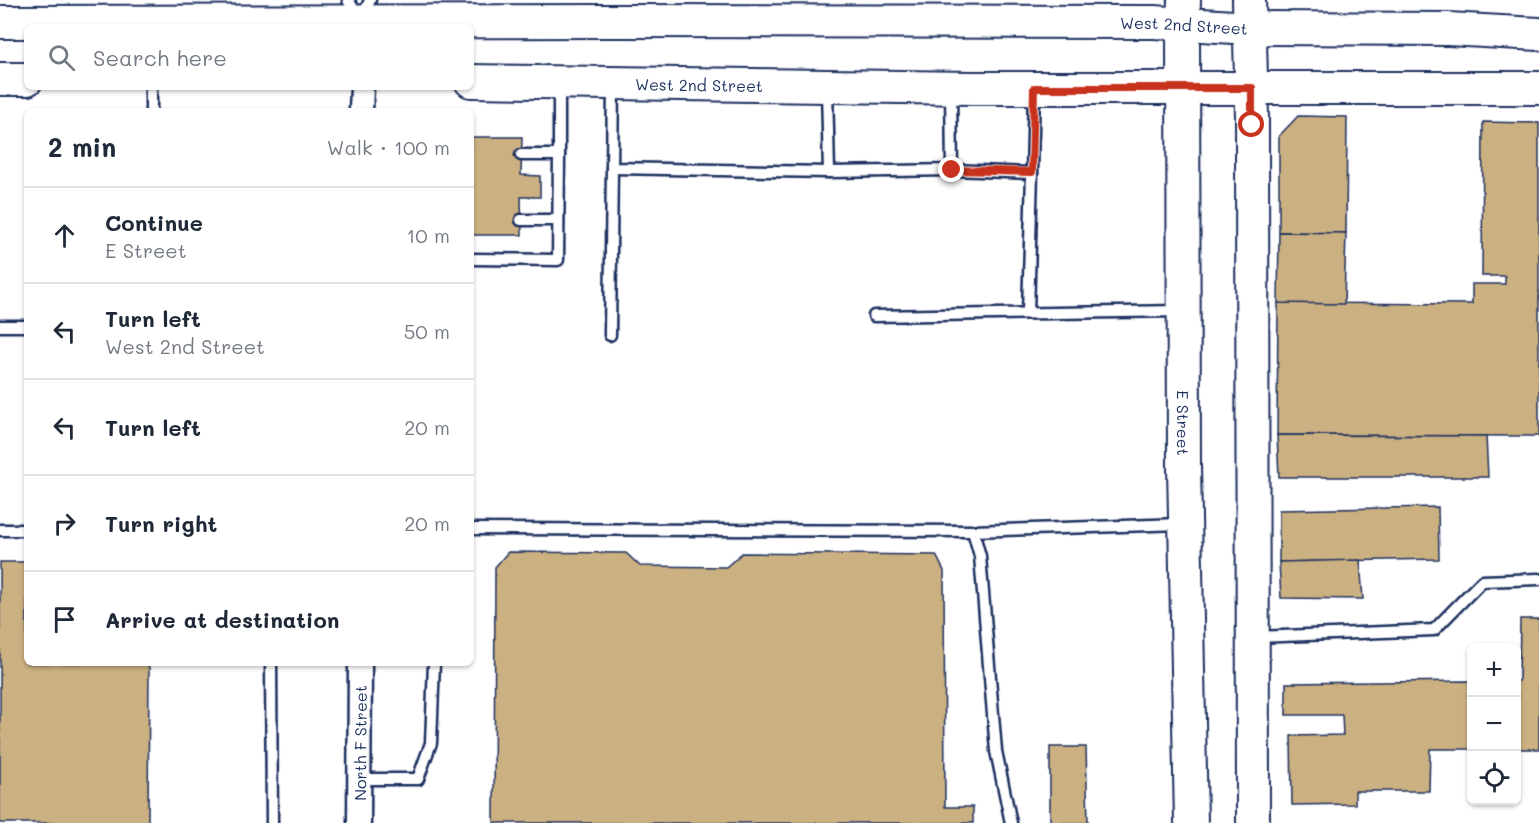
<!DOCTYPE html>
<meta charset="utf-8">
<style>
:root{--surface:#fff;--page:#f6f6f7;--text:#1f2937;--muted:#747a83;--line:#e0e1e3}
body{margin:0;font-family:Mali,sans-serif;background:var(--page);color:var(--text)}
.controls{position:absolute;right:18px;bottom:18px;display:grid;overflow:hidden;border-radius:9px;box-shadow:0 2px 4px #0004}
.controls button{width:54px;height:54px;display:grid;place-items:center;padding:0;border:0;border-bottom:2px solid var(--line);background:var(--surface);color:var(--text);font:30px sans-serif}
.stop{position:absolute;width:18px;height:18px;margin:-14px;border:4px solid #c8321e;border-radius:50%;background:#fff}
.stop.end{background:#c8321e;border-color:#fff;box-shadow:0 2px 6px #0008}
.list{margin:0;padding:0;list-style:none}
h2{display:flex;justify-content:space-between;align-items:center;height:78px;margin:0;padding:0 24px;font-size:26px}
h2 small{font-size:20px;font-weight:400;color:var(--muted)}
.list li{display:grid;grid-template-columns:39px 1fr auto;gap:18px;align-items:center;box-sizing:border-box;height:96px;padding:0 24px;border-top:2px solid var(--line)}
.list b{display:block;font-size:22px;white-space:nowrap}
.list p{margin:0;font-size:20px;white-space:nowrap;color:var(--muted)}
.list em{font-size:20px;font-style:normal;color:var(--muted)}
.icon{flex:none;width:33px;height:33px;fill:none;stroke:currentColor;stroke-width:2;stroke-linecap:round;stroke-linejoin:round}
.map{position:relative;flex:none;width:1539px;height:823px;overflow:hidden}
.search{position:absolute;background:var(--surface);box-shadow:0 2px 4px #0004;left:24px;top:24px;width:450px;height:66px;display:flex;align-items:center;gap:15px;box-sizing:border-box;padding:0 21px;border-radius:9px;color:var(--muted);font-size:22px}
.panel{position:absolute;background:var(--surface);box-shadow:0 2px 4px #0004;left:24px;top:108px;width:450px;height:558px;border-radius:9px}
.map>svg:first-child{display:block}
</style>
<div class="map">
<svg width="1539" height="823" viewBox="0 0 1539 823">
<rect width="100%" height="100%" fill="#fff"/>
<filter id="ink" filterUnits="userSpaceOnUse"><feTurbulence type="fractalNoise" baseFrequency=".0167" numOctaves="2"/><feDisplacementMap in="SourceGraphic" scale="12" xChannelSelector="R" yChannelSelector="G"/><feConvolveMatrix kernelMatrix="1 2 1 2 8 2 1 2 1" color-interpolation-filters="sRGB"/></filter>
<g filter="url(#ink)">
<g fill="#cbb081" stroke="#1b2f5e" stroke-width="1.5">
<polygon points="1298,116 1347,117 1346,233 1279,232 1279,136"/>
<polygon points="1483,122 1539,123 1539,436 1277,435 1278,303 1472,304 1472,284 1505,284 1505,276 1482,276"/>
<polygon points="471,137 522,137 521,175 540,176 540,197 521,197 522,235 471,235"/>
<polygon points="1279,232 1346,233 1344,304 1278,303"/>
<polygon points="1277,435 1486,436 1488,477 1279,477"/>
<polygon points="1438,507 1439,559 1279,562 1279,510"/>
<polygon points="508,552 626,553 640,566 726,567 742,553 936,555 944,571 945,807 973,807 973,823 494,823 495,567"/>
<polygon points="1360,560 1363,599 1281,598 1279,562"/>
<polygon points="0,562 27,562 27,663 145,663 149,667 148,823 0,823"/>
<polygon points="1520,619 1539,619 1539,749 1516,749 1516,681 1519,681"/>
<polygon points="1472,681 1472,749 1430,749 1429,791 1355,791 1355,804 1292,805 1291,736 1343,735 1342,715 1286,715 1286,683"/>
<polygon points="1050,747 1086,747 1088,823 1050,823"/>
</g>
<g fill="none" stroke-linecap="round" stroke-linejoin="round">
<g stroke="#1b2f5e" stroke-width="15">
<g id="service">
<polyline points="348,0 358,16"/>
<polyline points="362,19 370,0"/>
<polyline points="613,85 612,168 829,172 827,89"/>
<polyline points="151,111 151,87"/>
<polyline points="521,155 559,155 559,85"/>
<polyline points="952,170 1032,173 1034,91"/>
<polyline points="829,172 952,170 951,90"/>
<polyline points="521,220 558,220"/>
<polyline points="471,259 558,260 559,155"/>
<polyline points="1028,313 1032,173"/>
<polyline points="874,316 1181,311"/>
<polyline points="0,326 27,326"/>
<polyline points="610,335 612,168"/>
<polyline points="471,529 973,531 980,556 996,751 1011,823"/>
<polyline points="0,530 27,530"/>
<polyline points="973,531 1182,524"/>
<polyline points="1256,637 1434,630 1482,581 1539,579"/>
<polyline points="271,663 272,823"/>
<polyline points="359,779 418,779 431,743 434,663"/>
</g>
</g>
<g stroke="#1b2f5e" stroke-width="27">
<g id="minor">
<polyline points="361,111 362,87"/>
<path id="s1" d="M359,823l1,-160"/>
</g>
</g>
<g stroke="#1b2f5e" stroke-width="36">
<g id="secondary">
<path id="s2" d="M1184,0l-1,24 1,442 7,357"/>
<polyline points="1249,0 1252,118 1253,823"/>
<path id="s3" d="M0,22l613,-1 541,1 96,6 198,1 91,5"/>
<polyline points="0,79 27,79"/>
<path id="s4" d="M471,81l502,7h566"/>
</g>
</g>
<use href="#service" stroke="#fff" stroke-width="10"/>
<use href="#minor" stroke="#fff" stroke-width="22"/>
<use href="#secondary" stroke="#fff" stroke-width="32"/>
</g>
</g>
<g fill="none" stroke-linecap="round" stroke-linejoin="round" filter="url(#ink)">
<polyline stroke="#c8321e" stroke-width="8" points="952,170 1032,172 1034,88 1252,88 1252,125"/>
</g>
<g text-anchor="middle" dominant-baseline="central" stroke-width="4.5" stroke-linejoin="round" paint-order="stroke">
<g font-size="16" fill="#1b2f5e" stroke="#fff">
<text stroke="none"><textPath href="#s3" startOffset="1184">West 2nd Street</textPath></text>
<text stroke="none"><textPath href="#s4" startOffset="228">West 2nd Street</textPath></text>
<text stroke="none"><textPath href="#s2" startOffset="423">E Street</textPath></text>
<text stroke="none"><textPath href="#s1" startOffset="80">North F Street</textPath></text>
</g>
</g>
</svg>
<div class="controls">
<button>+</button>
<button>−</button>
<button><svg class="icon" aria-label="locate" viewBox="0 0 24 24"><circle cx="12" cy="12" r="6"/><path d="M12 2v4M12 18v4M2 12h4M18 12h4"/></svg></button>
</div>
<div class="stop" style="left:1252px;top:125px"></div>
<div class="stop end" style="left:952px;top:170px"></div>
<div class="search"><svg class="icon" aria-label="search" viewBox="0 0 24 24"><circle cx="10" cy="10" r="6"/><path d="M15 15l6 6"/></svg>Search here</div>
<section class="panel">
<h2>2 min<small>Walk · 100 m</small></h2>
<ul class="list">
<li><svg class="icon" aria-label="ahead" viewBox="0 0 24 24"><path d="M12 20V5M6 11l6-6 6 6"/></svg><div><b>Continue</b><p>E Street</p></div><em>10 m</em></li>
<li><svg class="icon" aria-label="left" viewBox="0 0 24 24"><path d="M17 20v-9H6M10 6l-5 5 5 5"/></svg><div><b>Turn left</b><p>West 2nd Street</p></div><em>50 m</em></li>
<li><svg class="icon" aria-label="left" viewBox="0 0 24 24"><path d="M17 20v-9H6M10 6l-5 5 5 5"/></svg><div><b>Turn left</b></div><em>20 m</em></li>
<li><svg class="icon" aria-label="right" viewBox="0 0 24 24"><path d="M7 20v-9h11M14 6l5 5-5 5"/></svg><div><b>Turn right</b></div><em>20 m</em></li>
<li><svg class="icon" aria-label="arrive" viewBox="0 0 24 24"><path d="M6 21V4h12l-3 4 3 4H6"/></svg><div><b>Arrive at destination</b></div></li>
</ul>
</section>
</div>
